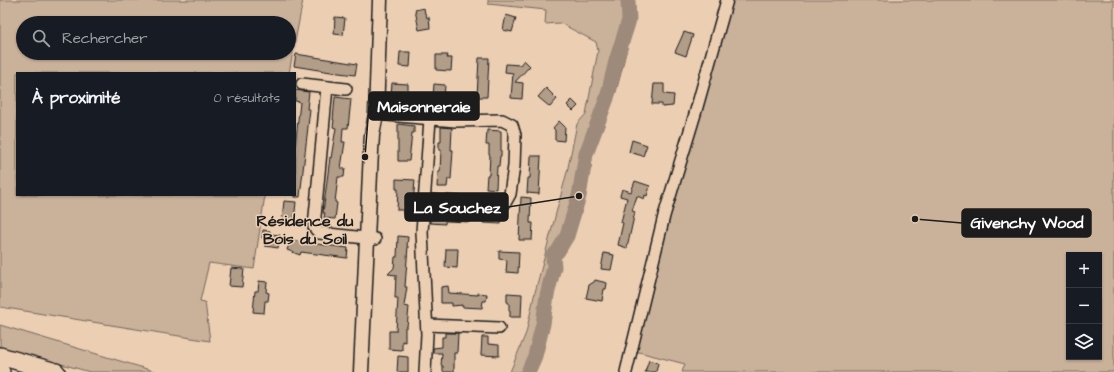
<!DOCTYPE html>
<html lang="fr">
<meta charset="utf-8">
<style>
:root{--surface:#171b24;--page:#20242c;--text:#f1f3f6;--muted:#9ea1a6;--line:#363941}
body{margin:0;font-family:"Architects Daughter",sans-serif;background:var(--page);color:var(--text)}
.controls{position:absolute;right:12px;bottom:12px;display:grid;overflow:hidden;border-radius:0px;box-shadow:0 1px 3px #0004}
.controls button{width:36px;height:36px;display:grid;place-items:center;padding:0;border:0;border-bottom:1px solid var(--line);background:var(--surface);color:var(--text);font:20px sans-serif}
.list{margin:0;padding:0;list-style:none}
h2{display:flex;justify-content:space-between;align-items:center;height:52px;margin:0;padding:0 16px;font-size:17px}
h2 small{font-size:13px;font-weight:400;color:var(--muted)}
.icon{flex:none;width:22px;height:22px;fill:none;stroke:currentColor;stroke-width:2;stroke-linecap:round;stroke-linejoin:round}
.map{position:relative;flex:none;width:1114px;height:372px;overflow:hidden}
.search{position:absolute;background:var(--surface);box-shadow:0 1px 3px #0004;left:16px;top:16px;width:280px;height:44px;display:flex;align-items:center;gap:10px;box-sizing:border-box;padding:0 14px;border-radius:22px;color:var(--muted);font-size:15px}
.panel{position:absolute;background:var(--surface);box-shadow:0 1px 3px #0004;left:16px;top:72px;width:280px;height:124px;border-radius:0px}
.map>svg:first-child{display:block}
</style>
<div class="map">
<svg width="1114" height="372" viewBox="0 0 1114 372">
<rect width="100%" height="100%" fill="#eccfb3"/>
<filter id="ink" filterUnits="userSpaceOnUse"><feTurbulence type="fractalNoise" baseFrequency=".025" numOctaves="2"/><feDisplacementMap in="SourceGraphic" scale="8" xChannelSelector="R" yChannelSelector="G"/><feConvolveMatrix kernelMatrix="1 2 1 2 8 2 1 2 1" color-interpolation-filters="sRGB"/></filter>
<g filter="url(#ink)">
<g fill="#cab19a" stroke="#73665b" fill-rule="evenodd">
<path d="M0,0h303l-14,73h-272v122h248l-11,74 -45,-6 -9,38 5,1 5,39 -210,-34zM23,23h266v30h-266z"/>
<polygon points="488,0 634,0 634,25 628,44 621,73 616,92 604,125 595,137 593,144 591,168 585,182 579,208 559,258 551,297 544,344 540,360 534,372 510,372 526,333 534,296 567,172 577,124 586,114 598,51 596,42 560,23 545,24 546,10 488,4"/>
<path d="M730,0h384v372h-432l3,-8 -50,-13 25,-107zM1069,255h30v102h-30z"/>
<polygon points="0,325 157,372 90,372 0,347"/>
</g>
<g fill="none" stroke-linecap="round" stroke-linejoin="round">
<polyline stroke="#9d8a7a" stroke-width="15" points="528,372 535,356 543,324 547,295 554,267 553,256 558,251 567,236 579,196 586,154 607,98 616,61 629,20 628,0"/>
</g>
<g fill="#b29d89" stroke="#1c1c1c">
<polygon points="424,8 425,14 426,14 427,18 429,17 430,28 419,30 415,10"/>
<polygon points="506,15 516,18 512,32 503,30"/>
<polygon points="335,17 345,18 343,35 334,34"/>
<polygon points="684,32 693,35 686,56 675,52"/>
<polygon points="400,52 411,52 410,67 399,66"/>
<polygon points="296,54 357,64 355,75 331,72 294,66"/>
<polygon points="436,55 448,55 447,58 452,58 451,71 436,70"/>
<polygon points="479,58 489,58 487,97 477,97"/>
<polygon points="524,60 530,66 515,82 523,83 522,99 511,98 513,73 505,72 506,64 520,65"/>
<polygon points="392,83 408,84 408,96 391,95"/>
<polygon points="434,84 445,85 444,98 433,97"/>
<polygon points="654,84 664,84 664,94 674,95 673,106 662,107 662,104 652,104"/>
<polygon points="546,88 557,99 550,107 538,97"/>
<polygon points="295,90 309,92 307,109 310,109 300,197 295,197 295,147 300,102 295,101"/>
<polygon points="335,97 351,99 348,128 343,128 342,142 345,142 341,168 345,168 344,177 338,177 335,202 337,203 335,219 324,218 325,213 323,213 330,157 331,158 336,128 333,127 334,120 333,120"/>
<polygon points="572,100 578,106 573,111 567,105"/>
<polygon points="559,121 565,127 564,141 555,140 555,130 553,128"/>
<polygon points="398,124 414,126 414,133 412,133 409,161 398,161"/>
<polygon points="441,127 452,128 451,150 453,150 451,179 448,179 447,187 437,187 438,172 440,172 441,150 439,150 439,142 441,142"/>
<polygon points="487,130 501,131 501,156 500,156 499,166 497,166 496,189 486,188 487,175 489,175 490,155 489,155 489,145 486,145"/>
<polygon points="632,140 647,145 643,156 629,152"/>
<polygon points="531,156 541,156 539,194 527,193 528,178 530,178"/>
<polygon points="396,179 415,180 412,216 403,215 403,210 397,210 398,189 396,189"/>
<polygon points="635,181 650,186 647,196 645,195 644,199 637,196 632,211 635,212 627,248 618,245 623,223 621,222 627,198 620,196 622,189 631,192"/>
<polygon points="521,197 531,198 530,223 533,223 532,240 519,240"/>
<polygon points="284,201 296,202 294,221 282,220"/>
<polygon points="453,209 471,212 470,222 445,221 445,224 430,223 430,214 441,214 441,212 453,212"/>
<polygon points="483,211 502,213 501,224 483,223"/>
<polygon points="263,230 270,231 270,234 280,235 278,248 265,246 266,239 262,238"/>
<polygon points="398,236 408,237 407,246 408,246 405,287 407,287 404,306 409,307 407,327 405,327 405,342 402,341 402,350 389,349 389,331 396,331 398,298 395,298 396,275 388,274 394,268 395,257 397,257"/>
<polygon points="291,239 309,245 309,243 348,248 347,258 301,252 300,255 287,250"/>
<polygon points="446,249 458,249 457,268 445,267"/>
<polygon points="499,251 519,252 518,273 506,272 507,260 499,259"/>
<polygon points="604,253 614,255 611,270 601,269"/>
<polygon points="231,268 244,269 242,287 229,286"/>
<polygon points="595,280 607,283 606,289 604,289 602,301 586,298 589,285 594,282"/>
<polygon points="259,281 267,282 266,292 269,293 268,301 265,301 264,313 253,312 255,291 258,291"/>
<polygon points="448,286 449,293 478,295 478,293 487,294 486,301 483,301 482,308 462,307 462,305 452,306 452,303 441,303 441,287"/>
<polygon points="507,293 522,294 521,317 510,317 510,311 509,311 509,303 507,302"/>
<polygon points="445,333 458,333 457,353 454,353 454,372 443,372 443,366 441,366 442,353 433,353 433,348 442,347 442,337 445,337"/>
<polygon points="482,337 488,337 488,344 499,345 499,356 481,355"/>
<polygon points="398,356 408,357 408,372 397,372"/>
<polygon points="649,360 658,363 656,372 645,372"/>
</g>
<g fill="none" stroke-linecap="round" stroke-linejoin="round">
<g stroke="#1c1c1c" stroke-width="14">
<g id="minor">
<polyline points="302,84 346,89"/>
<polyline points="327,87 314,227 319,233 375,239"/>
<polyline points="376,114 455,121 502,120 512,125 515,135 514,166 510,194 505,203 499,205 426,200"/>
<polyline points="427,325 499,328"/>
<polyline points="425,372 427,334 422,232 430,119"/>
<polyline points="626,372 664,216 695,114 727,0"/>
</g>
</g>
<g stroke="#1c1c1c" stroke-width="17">
<polyline id="major" points="361,372 371,151 372,135 376,114 380,0"/>
</g>
<g stroke="#1c1c1c" stroke-width="20">
<g id="highway">
<polyline points="0,356 56,372"/>
<polyline points="0,372 1,372"/>
</g>
</g>
<use href="#minor" stroke="#eccfb3" stroke-width="11"/>
<use href="#major" stroke="#eccfb3" stroke-width="14"/>
<use href="#highway" stroke="#eccfb3" stroke-width="17"/>
</g>
</g>
<g text-anchor="middle" dominant-baseline="central" stroke-width="3" stroke-linejoin="round" paint-order="stroke">
<g font-size="16" font-weight="bold" fill="#1c1c1c" stroke="#eccfb3">
<text x="305" y="221">Résidence du<tspan x="305" dy="18">Bois du Soil</tspan></text>
</g>
</g>
<path fill="none" stroke="#1c1c1c" stroke-width="1.5" d="M365 157L369 106M579 196L508 207M915 219L962 223"/>
<g fill="#1c1c1c" stroke="#eccfb3" stroke-width="1.5">
<circle cx="365" cy="157" r="4"/>
<circle cx="579" cy="196" r="4"/>
<circle cx="915" cy="219" r="4"/>
</g>
<g fill="#1c1c1c" stroke="#1c1c1c" stroke-width="1.5">
<rect x="369" y="92" width="110" height="28" rx="4"/>
<rect x="405" y="193" width="103" height="28" rx="4"/>
<rect x="962" y="209" width="129" height="28" rx="4"/>
</g>
<g font-size="16" text-anchor="middle" font-weight="bold" fill="#fff">
<text x="424" y="112">Maisonneraie</text>
<text x="457" y="213">La Souchez</text>
<text x="1027" y="228">Givenchy Wood</text>
</g>
</svg>
<div class="controls">
<button>+</button>
<button>−</button>
<button><svg class="icon" aria-label="layers" viewBox="0 0 24 24"><path d="M12 4l9 5-9 5-9-5zM3 14l9 5 9-5"/></svg></button>
</div>
<div class="search"><svg class="icon" aria-label="search" viewBox="0 0 24 24"><circle cx="10" cy="10" r="6"/><path d="M15 15l6 6"/></svg>Rechercher</div>
<section class="panel">
<h2>À proximité<small>0 résultats</small></h2>
<ul class="list">
</ul>
</section>
</div>
